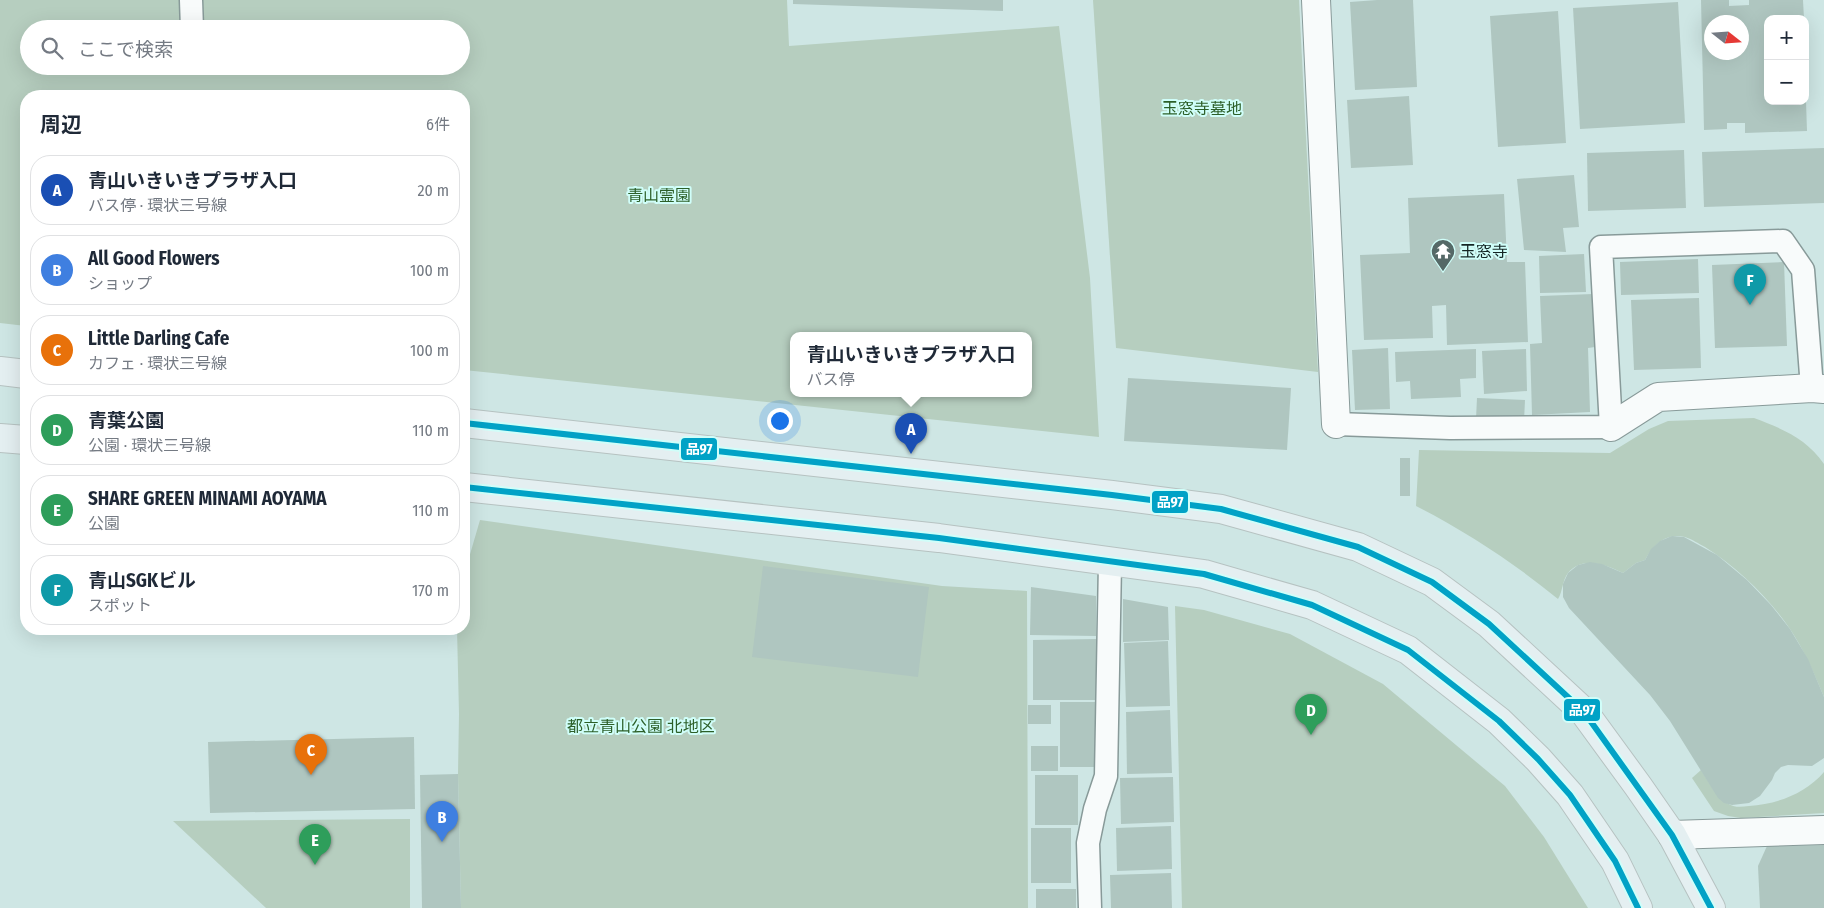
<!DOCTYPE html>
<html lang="ja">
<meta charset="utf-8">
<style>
:root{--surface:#fff;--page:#f6f6f7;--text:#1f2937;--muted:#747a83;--line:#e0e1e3;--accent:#556967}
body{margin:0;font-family:"Fira Sans Condensed","Noto Sans JP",sans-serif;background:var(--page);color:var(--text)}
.controls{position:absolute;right:15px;top:15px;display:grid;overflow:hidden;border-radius:10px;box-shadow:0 5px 20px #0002}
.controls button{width:45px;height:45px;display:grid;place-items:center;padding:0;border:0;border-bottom:1px solid var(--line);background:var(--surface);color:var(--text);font:25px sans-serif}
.compass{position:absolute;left:1704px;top:15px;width:45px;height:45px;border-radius:50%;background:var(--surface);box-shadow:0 5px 20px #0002;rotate:107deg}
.you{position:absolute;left:779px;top:420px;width:18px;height:18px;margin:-12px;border:4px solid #fff;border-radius:50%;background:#1a73e8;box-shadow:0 0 0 8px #1a73e833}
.badge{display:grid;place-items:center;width:32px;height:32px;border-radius:50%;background:var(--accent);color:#fff;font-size:16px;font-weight:700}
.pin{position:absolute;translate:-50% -41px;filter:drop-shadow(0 1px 2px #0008)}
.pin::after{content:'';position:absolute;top:26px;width:18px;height:15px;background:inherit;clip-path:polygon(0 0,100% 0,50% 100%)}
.popup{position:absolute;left:790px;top:332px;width:242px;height:65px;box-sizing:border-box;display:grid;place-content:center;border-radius:10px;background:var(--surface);filter:drop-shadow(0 1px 4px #0005);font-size:16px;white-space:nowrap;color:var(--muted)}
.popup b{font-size:19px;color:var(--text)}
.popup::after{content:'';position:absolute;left:50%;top:100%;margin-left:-10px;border:10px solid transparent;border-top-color:var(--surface)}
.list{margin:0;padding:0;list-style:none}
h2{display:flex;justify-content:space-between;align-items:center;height:65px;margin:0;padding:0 20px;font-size:21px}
h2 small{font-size:16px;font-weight:400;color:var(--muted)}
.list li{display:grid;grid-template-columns:32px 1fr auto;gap:15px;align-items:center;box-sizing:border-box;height:70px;margin:0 10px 10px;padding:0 10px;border:1px solid var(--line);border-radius:20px}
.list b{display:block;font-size:19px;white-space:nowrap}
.list p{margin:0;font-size:16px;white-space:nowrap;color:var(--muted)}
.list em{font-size:16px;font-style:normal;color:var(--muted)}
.icon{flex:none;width:28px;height:28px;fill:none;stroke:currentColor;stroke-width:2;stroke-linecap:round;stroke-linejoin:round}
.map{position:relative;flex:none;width:1824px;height:908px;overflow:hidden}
.search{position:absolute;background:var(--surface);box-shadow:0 5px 20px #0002;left:20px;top:20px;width:450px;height:55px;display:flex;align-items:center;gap:12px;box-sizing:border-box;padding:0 18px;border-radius:28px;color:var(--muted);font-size:19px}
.panel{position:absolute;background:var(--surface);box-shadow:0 5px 20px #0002;left:20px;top:90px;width:450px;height:545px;border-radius:20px}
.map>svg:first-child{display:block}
</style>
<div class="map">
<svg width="1824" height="908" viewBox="0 0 1824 908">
<rect width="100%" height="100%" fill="#cee6e4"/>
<g fill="#b6cebf" fill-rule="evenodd">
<path d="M0,0h787l2,46 270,-20 31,252 9,159 -635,-67v-274h-438v230l-26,-3zM29,29h432v37h-432zM794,335h234v58h-234z"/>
<polygon points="1093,0 1299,0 1318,372 1116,348"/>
<path d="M1754,418c29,11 52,20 70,46v233c-10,-24 -20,-47 -34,-68 -22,-32 -52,-61 -85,-82 -6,-3 -13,-8 -20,-10 -19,-5 -32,8 -40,23l-9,3 -13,10c-16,-8 -41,-18 -55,0 -6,8 -5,18 -10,26 -44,-36 -91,-67 -142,-93l3,-56 191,3 39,-24 19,-8z"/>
<polygon points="480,520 942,586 1027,591 1028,908 461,908 458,774 459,714 457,629 464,629 464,575"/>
<polygon points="1175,606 1204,610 1290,634 1383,684 1505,786 1544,837 1588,908 1182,908"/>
<path d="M1701,770c6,9 17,29 26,33 7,5 14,4 22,3 28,-2 56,-12 75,-34v41l-83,5 -13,-2 -14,-5 -22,-33z"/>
<polygon points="410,819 410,908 266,908 173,821"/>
</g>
<g fill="#afc6c0" fill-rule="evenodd">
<polygon points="793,0 1003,0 1003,11 793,4"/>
<polygon points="1377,0 1413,0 1417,87 1355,90 1350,2"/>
<path d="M1701,0h28v6l20,-1v-5h54l1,19h-36v82h38l1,30 -62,2v-10h-18v6l-23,1zM1712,22h30v30h-30z"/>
<polygon points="1678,2 1685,123 1580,129 1573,8"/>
<polygon points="1558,11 1566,143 1498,147 1490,16"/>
<polygon points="1409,96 1413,165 1351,168 1347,100"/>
<polygon points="1824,148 1824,203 1704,207 1702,152"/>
<polygon points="1684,150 1686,208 1588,211 1587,153"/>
<polygon points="1574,175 1579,227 1563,228 1566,252 1524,250 1517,179"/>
<polygon points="1504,194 1507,262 1525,262 1528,342 1447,345 1446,305 1432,306 1433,338 1364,340 1360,255 1410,253 1408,198"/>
<polygon points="1584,254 1586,292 1540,293 1539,256"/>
<polygon points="1698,259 1699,293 1621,295 1620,262"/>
<polygon points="1784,262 1787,346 1715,348 1712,265"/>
<polygon points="1593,294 1595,347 1588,348 1590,412 1532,415 1530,344 1542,343 1540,296"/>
<polygon points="1699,298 1701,368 1634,370 1631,300"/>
<polygon points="1388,348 1390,409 1355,410 1352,350"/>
<polygon points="1476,349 1476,378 1460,379 1461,397 1411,399 1410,381 1396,382 1395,352"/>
<polygon points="1526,349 1527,391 1484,394 1482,351"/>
<polygon points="1128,378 1291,388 1287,450 1124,441"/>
<polygon points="1477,398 1525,400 1524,421 1476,419"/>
<rect x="1400" y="458" width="10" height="38"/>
<polygon points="1672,536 1684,537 1717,555 1747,580 1771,605 1790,629 1808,659 1824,697 1824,758 1812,766 1788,765 1781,767 1775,773 1772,780 1760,796 1749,803 1732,805 1724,803 1718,798 1670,721 1650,695 1569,608 1563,597 1563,584 1568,573 1578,565 1590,562 1602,564 1623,573 1636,563 1645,560 1651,549 1660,541"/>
<polygon points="763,566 929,587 918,677 752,657"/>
<polygon points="1031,587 1096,596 1096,636 1030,635"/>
<polygon points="1123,599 1168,607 1169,640 1123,642"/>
<polygon points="1097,639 1096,700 1033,700 1033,640"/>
<polygon points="1168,641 1170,706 1126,707 1124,643"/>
<rect x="1060" y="702" width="38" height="65"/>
<rect x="1028" y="705" width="23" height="19"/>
<polygon points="1170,710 1172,773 1127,774 1126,712"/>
<polygon points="414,737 415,809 210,813 208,742"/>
<rect x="1031" y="746" width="27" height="25"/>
<polygon points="458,774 461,908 422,908 420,775"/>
<rect x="1035" y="775" width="43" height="50"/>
<polygon points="1173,777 1174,822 1121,824 1120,778"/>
<polygon points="1171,826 1172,869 1117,871 1116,828"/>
<rect x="1031" y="828" width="40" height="55"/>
<polygon points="1824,845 1824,908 1760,908 1758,866 1767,846"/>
<polygon points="1171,873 1172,908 1111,908 1110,875"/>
<rect x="1036" y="889" width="40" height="19"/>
</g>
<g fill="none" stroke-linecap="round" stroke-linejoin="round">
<g stroke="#889a99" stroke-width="25">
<g id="service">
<polyline points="191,0 192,29"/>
<polyline points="1336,424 1450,428 1611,427 1601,247 1783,241 1803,270 1812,388"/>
<polyline points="1090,908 1088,843 1095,809 1106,776 1110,563"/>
</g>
</g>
<g stroke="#889a99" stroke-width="30">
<g id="minor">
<polyline points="1316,0 1336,424"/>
<polyline points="1611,427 1658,397 1812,388 1824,389"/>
<polyline points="1672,835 1824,830"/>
</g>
</g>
<g stroke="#b6c2c1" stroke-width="30">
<g id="primary">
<polyline points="0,371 26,374"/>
<polyline points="464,423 1112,495 1221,509 1358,547 1432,582 1489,624 1584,712 1638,786 1672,835 1711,908"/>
<polyline points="0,438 26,440"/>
<polyline points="464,487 939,538 1204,574 1312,605 1408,650 1499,721 1538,759 1570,795 1615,861 1638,908"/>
</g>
</g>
<use href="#service" stroke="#f8fbfb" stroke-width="22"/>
<use href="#minor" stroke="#f8fbfb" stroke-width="28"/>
<use href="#primary" stroke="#e4eff1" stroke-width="28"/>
<g stroke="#d0fef9" stroke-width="10">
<g id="bus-1">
<polyline points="464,423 1112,495 1221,509 1358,547 1432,582 1489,624 1584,712 1672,835 1711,908"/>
<polyline points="464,487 939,538 1204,574 1312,605 1408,650 1499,721 1538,759 1570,795 1615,861 1638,908"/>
</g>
</g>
<use href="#bus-1" stroke="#01a2c6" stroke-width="6"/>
</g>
<defs>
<g id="temple-pin" transform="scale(1.25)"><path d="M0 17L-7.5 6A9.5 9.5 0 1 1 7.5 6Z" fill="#556967" stroke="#d0fef9"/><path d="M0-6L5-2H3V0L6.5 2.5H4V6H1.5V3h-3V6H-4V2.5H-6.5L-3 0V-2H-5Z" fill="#fff"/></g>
</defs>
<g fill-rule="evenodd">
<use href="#temple-pin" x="1443" y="251"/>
</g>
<g text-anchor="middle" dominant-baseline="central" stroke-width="4" stroke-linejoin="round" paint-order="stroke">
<g font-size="16" fill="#2c5f28" stroke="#d0fef9">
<text x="1202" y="108">玉窓寺墓地</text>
<text x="659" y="195">青山霊園</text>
<text x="641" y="726">都立青山公園 北地区</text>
</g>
<g font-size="16" fill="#142524" stroke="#d0fef9" text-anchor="start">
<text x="1460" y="251">玉窓寺</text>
</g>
</g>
<g stroke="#d0fef9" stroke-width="2">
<rect x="680" y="437" width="38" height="24" rx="5" fill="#01a2c6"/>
<rect x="1151" y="490" width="38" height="24" rx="5" fill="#01a2c6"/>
<rect x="1563" y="698" width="38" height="24" rx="5" fill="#01a2c6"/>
</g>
<g font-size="14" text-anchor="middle" font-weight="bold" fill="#fff">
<text x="699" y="454">品97</text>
<text x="1170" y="507">品97</text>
<text x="1582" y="715">品97</text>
</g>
</svg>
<div class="controls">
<button>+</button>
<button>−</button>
</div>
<svg class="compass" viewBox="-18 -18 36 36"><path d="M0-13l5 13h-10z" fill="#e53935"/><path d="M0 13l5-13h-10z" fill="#747a83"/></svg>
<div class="you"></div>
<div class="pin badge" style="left:911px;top:454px;background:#1a4fb4">A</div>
<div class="popup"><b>青山いきいきプラザ入口</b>バス停</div>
<div class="pin badge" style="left:442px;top:842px;background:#3f7fe0">B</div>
<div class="pin badge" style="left:311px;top:775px;background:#e8710a">C</div>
<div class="pin badge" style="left:1311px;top:735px;background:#2e9e5b">D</div>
<div class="pin badge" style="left:315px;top:865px;background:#2e9e5b">E</div>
<div class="pin badge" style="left:1750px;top:305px;background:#0f9aa8">F</div>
<div class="search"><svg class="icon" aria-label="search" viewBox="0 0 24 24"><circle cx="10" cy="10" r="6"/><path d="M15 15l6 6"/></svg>ここで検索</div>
<section class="panel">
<h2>周辺<small>6件</small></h2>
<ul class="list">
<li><span class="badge" style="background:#1a4fb4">A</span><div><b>青山いきいきプラザ入口</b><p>バス停 · 環状三号線</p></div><em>20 m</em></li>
<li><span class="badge" style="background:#3f7fe0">B</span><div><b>All Good Flowers</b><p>ショップ</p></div><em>100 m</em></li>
<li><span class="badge" style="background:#e8710a">C</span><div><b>Little Darling Cafe</b><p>カフェ · 環状三号線</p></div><em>100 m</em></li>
<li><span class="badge" style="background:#2e9e5b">D</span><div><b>青葉公園</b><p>公園 · 環状三号線</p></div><em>110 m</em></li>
<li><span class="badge" style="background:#2e9e5b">E</span><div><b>SHARE GREEN MINAMI AOYAMA</b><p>公園</p></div><em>110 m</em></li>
<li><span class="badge" style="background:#0f9aa8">F</span><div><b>青山SGKビル</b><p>スポット</p></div><em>170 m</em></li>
</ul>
</section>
</div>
